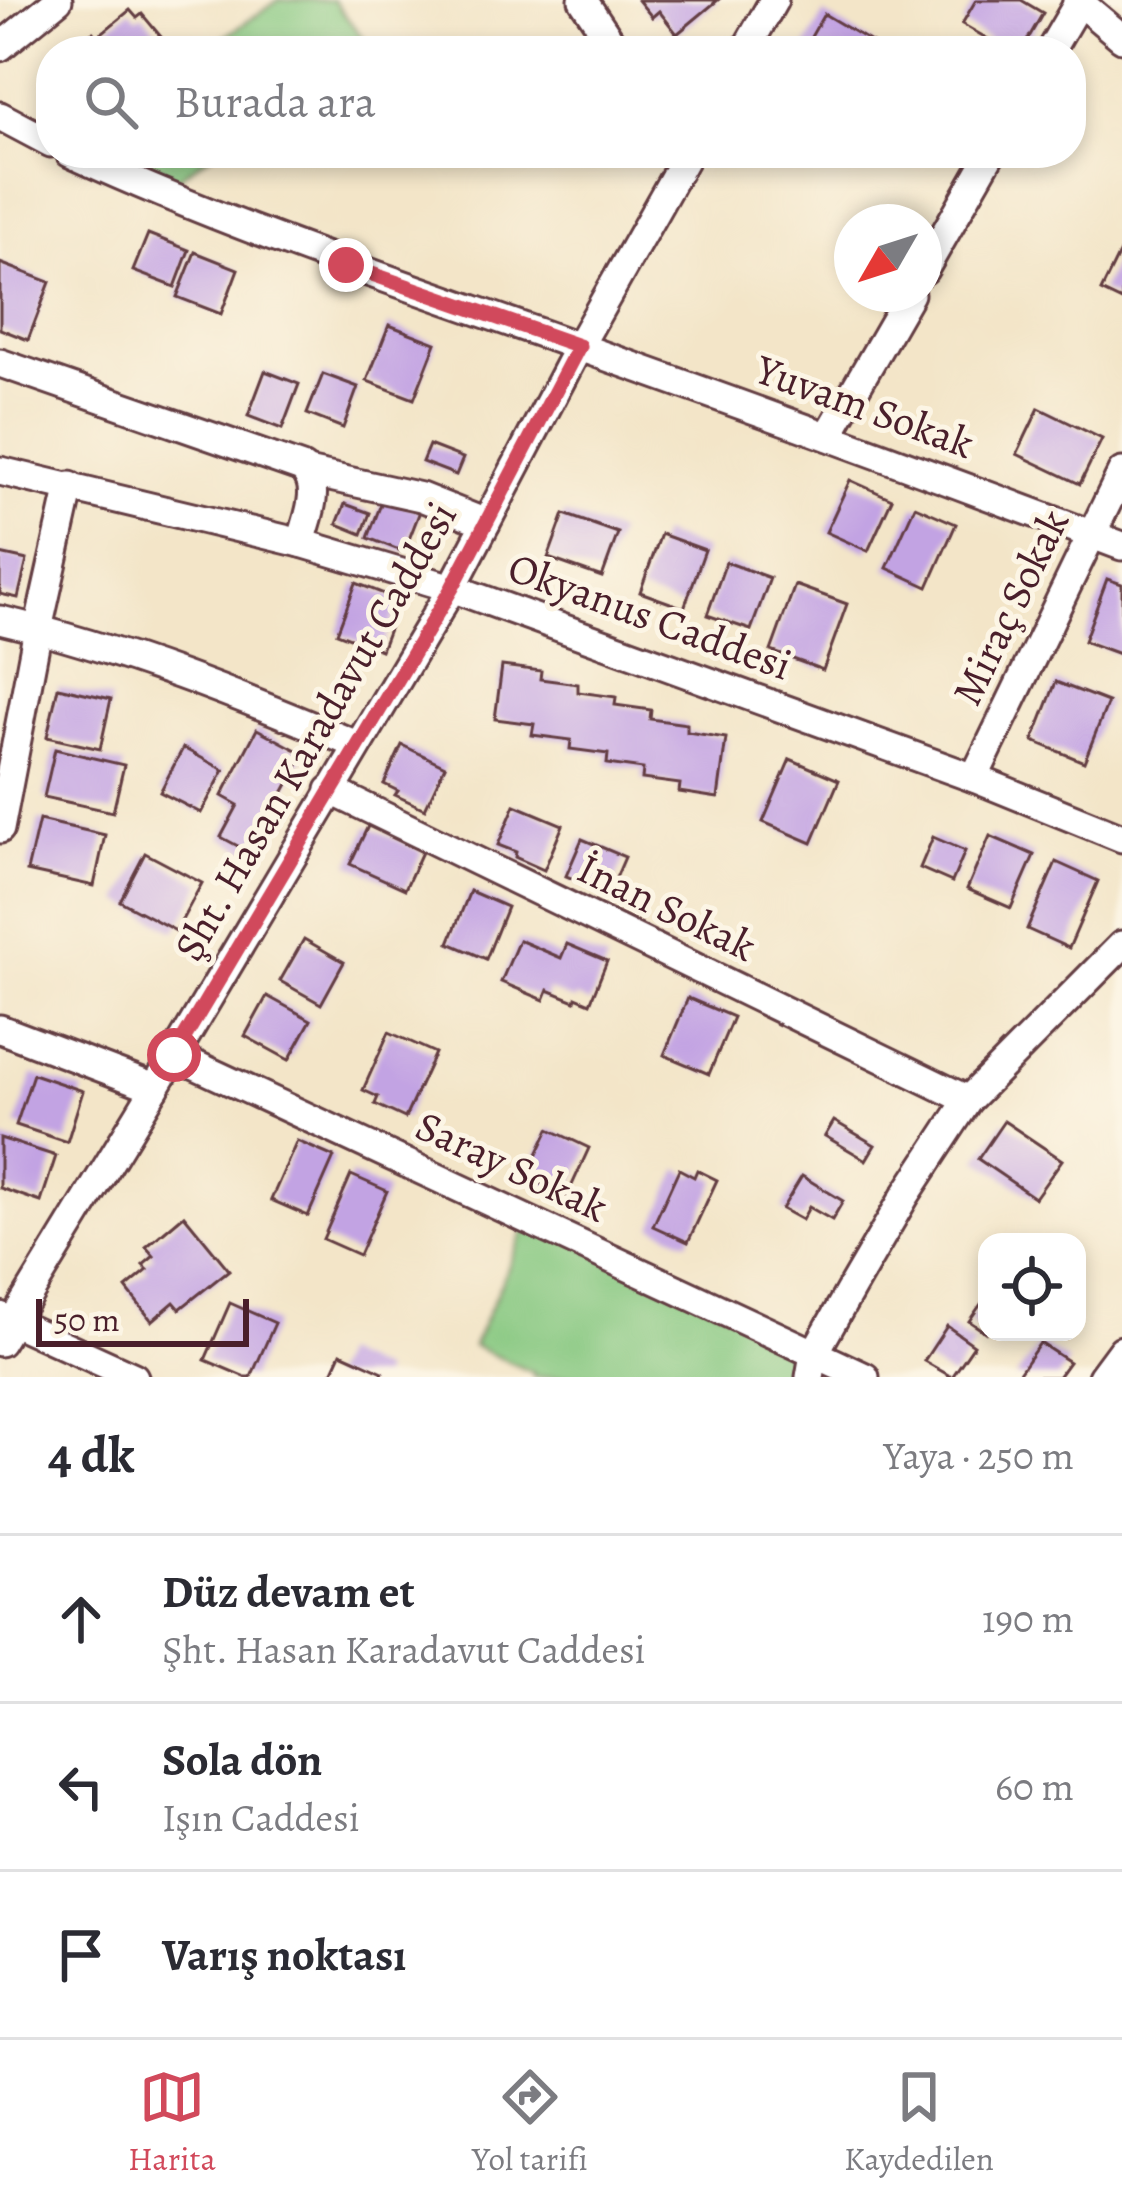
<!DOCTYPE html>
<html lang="tr">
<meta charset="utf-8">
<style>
:root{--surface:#fff;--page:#f2f2f3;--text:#2b2b33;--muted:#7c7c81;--line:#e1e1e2;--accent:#d1495b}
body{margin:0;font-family:Alegreya,serif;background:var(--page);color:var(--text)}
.controls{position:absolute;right:36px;bottom:36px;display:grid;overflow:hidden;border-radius:24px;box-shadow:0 6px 18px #0003}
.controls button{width:108px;height:108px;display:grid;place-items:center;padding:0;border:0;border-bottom:3px solid var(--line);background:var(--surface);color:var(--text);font:60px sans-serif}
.compass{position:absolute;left:834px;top:204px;width:108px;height:108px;border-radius:50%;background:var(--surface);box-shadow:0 6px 18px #0003;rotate:231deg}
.scale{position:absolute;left:36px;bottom:30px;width:213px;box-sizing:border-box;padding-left:12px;border:6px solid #4a1f2b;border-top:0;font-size:33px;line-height:42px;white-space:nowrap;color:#4a1f2b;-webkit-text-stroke:9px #fcf5e5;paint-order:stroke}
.stop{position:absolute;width:36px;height:36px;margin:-27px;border:9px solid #d1495b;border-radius:50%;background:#fff}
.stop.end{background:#d1495b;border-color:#fff;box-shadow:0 3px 12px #0008}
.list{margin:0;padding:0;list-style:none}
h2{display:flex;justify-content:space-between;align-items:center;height:156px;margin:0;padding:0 48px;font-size:51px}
h2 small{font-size:39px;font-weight:400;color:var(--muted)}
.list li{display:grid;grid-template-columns:78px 1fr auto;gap:36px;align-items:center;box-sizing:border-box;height:168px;padding:0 48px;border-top:3px solid var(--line)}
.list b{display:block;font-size:45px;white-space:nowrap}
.list p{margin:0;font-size:39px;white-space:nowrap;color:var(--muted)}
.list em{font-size:39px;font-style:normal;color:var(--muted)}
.icon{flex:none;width:66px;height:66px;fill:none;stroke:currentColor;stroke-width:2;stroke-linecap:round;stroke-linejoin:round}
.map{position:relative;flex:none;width:1122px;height:1377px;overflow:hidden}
.search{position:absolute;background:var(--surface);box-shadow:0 6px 18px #0003;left:36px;right:36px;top:36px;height:132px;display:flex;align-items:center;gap:30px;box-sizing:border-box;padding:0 42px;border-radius:48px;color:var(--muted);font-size:45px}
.sheet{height:660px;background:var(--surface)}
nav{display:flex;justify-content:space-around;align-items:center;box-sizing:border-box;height:168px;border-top:3px solid var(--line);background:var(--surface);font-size:33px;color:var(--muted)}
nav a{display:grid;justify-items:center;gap:6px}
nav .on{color:var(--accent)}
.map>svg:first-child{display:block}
</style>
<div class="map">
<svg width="1122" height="1377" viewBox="0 0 1122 1377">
<rect width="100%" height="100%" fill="#fcf5e5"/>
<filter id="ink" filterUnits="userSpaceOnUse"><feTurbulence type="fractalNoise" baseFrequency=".00833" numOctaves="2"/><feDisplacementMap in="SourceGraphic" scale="24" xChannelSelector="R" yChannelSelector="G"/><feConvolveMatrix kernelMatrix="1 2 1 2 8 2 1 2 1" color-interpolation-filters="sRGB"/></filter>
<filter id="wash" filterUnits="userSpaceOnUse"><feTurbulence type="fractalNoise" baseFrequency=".004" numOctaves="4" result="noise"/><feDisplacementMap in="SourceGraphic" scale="48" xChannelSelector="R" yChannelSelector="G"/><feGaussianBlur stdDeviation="2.7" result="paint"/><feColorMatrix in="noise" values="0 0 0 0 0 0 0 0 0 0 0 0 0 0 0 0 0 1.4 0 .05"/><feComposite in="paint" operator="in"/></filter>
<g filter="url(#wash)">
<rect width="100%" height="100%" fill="#f3e5c8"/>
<g fill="#87c881" stroke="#687456" stroke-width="3">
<polygon points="279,0 333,0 366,42 354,51 204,51"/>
<polygon points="70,153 213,153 158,192"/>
<polygon points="529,1221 814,1354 810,1377 533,1377 534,1373 473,1346"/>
</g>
<g id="blocks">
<g fill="#c2a3e3">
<polygon points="638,0 718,0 677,34 659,11 652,17"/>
<polygon points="976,0 1021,0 1043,13 1021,51 1009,51 962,24"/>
<polygon points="130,10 137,18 142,14 162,38 146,51 69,51 93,32 97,37"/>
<polygon points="824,14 873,43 868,51 803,51"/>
<polygon points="148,234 189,250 175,287 133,271"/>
<polygon points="1122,248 1122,301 1101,291"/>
<polygon points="195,252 238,269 221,314 177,297"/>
<polygon points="0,263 50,282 28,340 0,329"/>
<polygon points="389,325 436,343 414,399 367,381"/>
<polygon points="265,371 299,384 282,429 248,416"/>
<polygon points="323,374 358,387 343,428 307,414"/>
<polygon points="1039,408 1102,439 1080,484 1017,454"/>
<polygon points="429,445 463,458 456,475 422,462"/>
<polygon points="850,480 892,499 868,551 826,532"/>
<polygon points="384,496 420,511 404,552 368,538"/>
<polygon points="345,504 370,513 362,534 337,524"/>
<polygon points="915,506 956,524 928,587 887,568"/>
<polygon points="564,514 618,533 602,577 548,558"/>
<polygon points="661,534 705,550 684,608 640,592"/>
<polygon points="0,554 27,560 18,598 0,594"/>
<polygon points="726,562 770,578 751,630 707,615"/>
<polygon points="1107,579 1122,584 1122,655 1084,641"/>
<polygon points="356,583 400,600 381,650 337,633"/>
<polygon points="795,585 847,604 823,670 771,651"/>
<polygon points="502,666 541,671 540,679 578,684 578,692 616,697 615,705 651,710 650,719 687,724 687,732 726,738 718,798 679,792 680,784 642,779 643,769 607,764 608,754 570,749 571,740 532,735 534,724 495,719"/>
<polygon points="1056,682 1108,702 1084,762 1033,741"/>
<polygon points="58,687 111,699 100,749 47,737"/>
<polygon points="257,729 304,754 251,853 221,837 238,805 222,796"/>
<polygon points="402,745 445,766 425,809 395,795 398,791 384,784"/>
<polygon points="183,748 224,770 201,813 160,792"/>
<polygon points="55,749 124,765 113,812 44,797"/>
<polygon points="790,759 839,780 812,843 763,822"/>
<polygon points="515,805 563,825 544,870 515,857 516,852 498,845"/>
<polygon points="39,820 105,835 94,886 27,871"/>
<polygon points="368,826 422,852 405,889 350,864"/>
<polygon points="990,836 1034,855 1011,908 967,889"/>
<polygon points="933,837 965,851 952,882 920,868"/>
<polygon points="582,839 625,857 609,894 566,876"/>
<polygon points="145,853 202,883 176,931 120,901"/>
<polygon points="1056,862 1098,881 1069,948 1027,929"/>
<polygon points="470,891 507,907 486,959 449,943"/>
<polygon points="304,939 344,962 321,1004 280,981"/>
<polygon points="519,940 561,958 567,944 607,961 590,1003 576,997 575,1001 548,990 544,1000 501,982"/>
<polygon points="267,996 311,1020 289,1060 245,1036"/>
<polygon points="688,998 733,1017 709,1074 664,1055"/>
<polygon points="389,1032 435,1053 405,1118 375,1104 378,1097 363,1090"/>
<polygon points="33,1074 83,1091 67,1142 16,1125"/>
<polygon points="834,1121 875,1145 866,1160 825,1136"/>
<polygon points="1004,1121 1062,1160 1035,1198 978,1159"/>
<polygon points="549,1129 589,1148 567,1196 526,1177"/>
<polygon points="0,1138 56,1156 41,1202 0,1188"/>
<polygon points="297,1141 334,1157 308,1216 271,1200"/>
<polygon points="679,1169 694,1177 697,1170 717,1180 688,1242 653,1226"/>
<polygon points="351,1175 387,1191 359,1255 323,1239"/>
<polygon points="802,1176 843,1201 832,1220 809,1207 802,1220 782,1209"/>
<polygon points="184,1215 229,1270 180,1309 174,1302 152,1321 126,1288 148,1270 143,1265 154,1256 146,1247"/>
<polygon points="230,1303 275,1323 251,1377 245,1377 205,1360"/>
<polygon points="981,1304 987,1308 985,1332 969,1321"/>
<polygon points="947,1326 974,1345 952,1377 924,1361"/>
<polygon points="1040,1343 1069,1362 1058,1377 1016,1377"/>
<polygon points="341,1353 383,1372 381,1377 330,1377"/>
</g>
</g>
</g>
<g filter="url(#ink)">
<use href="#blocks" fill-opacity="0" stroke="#633d43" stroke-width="3"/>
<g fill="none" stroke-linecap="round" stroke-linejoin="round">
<g stroke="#633d43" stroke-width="33">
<g id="minor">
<polyline points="583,0 617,51"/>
<polyline points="1077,0 1122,38"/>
<polyline points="0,47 58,0"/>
<polyline points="745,51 774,0"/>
<polyline points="1050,51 1080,0"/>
<polyline points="0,116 51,143"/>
<path d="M70,153c167,77 340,133 512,195 181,64 360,130 540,198"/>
<polyline points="924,270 991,153"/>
<path d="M0,363l302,105c21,19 5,50 -1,75"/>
<polyline points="828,436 910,294"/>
<polyline points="0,471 301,543 452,588 974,778 1122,838"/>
<polyline points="307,472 421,497 486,523"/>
<path d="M0,620c123,29 241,76 357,125"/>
<polyline points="974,778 1122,472"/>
<polyline points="330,790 968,1100"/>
<polyline points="0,829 38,629 70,486"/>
<polyline points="0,1029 155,1088"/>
<polyline points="174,1055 865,1377"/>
<polyline points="0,1316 134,1377"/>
<polyline points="0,1342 155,1088 452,588 579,346 688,153"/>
<polyline points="810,1377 814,1354 852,1287 905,1196 968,1100 1122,945"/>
<polyline points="1102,1377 1122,1350"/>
</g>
</g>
<use href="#minor" stroke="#fff" stroke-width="27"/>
</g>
</g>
<g fill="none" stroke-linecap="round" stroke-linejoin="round" filter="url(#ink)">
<polyline stroke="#d1495b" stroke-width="15" points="174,1055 452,588 579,346 346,265"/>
</g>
<g text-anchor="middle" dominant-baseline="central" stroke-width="10" stroke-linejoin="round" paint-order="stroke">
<g font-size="42" fill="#4a1f2b" stroke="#fcf5e5">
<text transform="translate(865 406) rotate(20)">Yuvam Sokak</text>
<text transform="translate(1010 607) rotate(-64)">Miraç Sokak</text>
<text transform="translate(650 616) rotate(20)">Okyanus Caddesi</text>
<text transform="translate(315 731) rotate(-60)">Şht. Hasan Karadavut Caddesi</text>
<text transform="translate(667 907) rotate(26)">İnan Sokak</text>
<text transform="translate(512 1166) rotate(25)">Saray Sokak</text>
</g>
</g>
</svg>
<div class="controls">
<button><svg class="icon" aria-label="locate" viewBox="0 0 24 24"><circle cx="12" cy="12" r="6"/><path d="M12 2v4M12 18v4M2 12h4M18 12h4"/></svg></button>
</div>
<svg class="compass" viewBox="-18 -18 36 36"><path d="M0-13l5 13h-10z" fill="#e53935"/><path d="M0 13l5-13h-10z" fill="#7c7c81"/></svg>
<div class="scale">50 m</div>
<div class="stop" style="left:174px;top:1055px"></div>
<div class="stop end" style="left:346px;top:265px"></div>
<div class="search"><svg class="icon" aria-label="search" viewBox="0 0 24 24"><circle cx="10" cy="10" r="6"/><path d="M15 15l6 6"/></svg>Burada ara</div>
</div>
<section class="sheet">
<h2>4 dk<small>Yaya · 250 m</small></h2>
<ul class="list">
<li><svg class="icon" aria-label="ahead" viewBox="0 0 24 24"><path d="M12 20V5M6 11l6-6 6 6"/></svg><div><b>Düz devam et</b><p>Şht. Hasan Karadavut Caddesi</p></div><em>190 m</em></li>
<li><svg class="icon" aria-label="left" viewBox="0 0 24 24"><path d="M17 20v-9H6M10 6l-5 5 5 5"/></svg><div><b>Sola dön</b><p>Işın Caddesi</p></div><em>60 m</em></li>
<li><svg class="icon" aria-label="arrive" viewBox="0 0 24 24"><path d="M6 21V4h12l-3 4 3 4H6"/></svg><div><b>Varış noktası</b></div></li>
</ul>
</section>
<nav>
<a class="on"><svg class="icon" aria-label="map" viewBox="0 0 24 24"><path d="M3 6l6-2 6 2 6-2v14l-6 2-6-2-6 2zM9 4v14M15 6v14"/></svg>Harita</a>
<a><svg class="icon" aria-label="directions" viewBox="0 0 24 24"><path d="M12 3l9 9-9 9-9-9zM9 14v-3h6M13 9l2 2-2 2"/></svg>Yol tarifi</a>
<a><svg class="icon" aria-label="saved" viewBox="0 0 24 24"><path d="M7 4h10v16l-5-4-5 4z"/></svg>Kaydedilen</a>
</nav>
